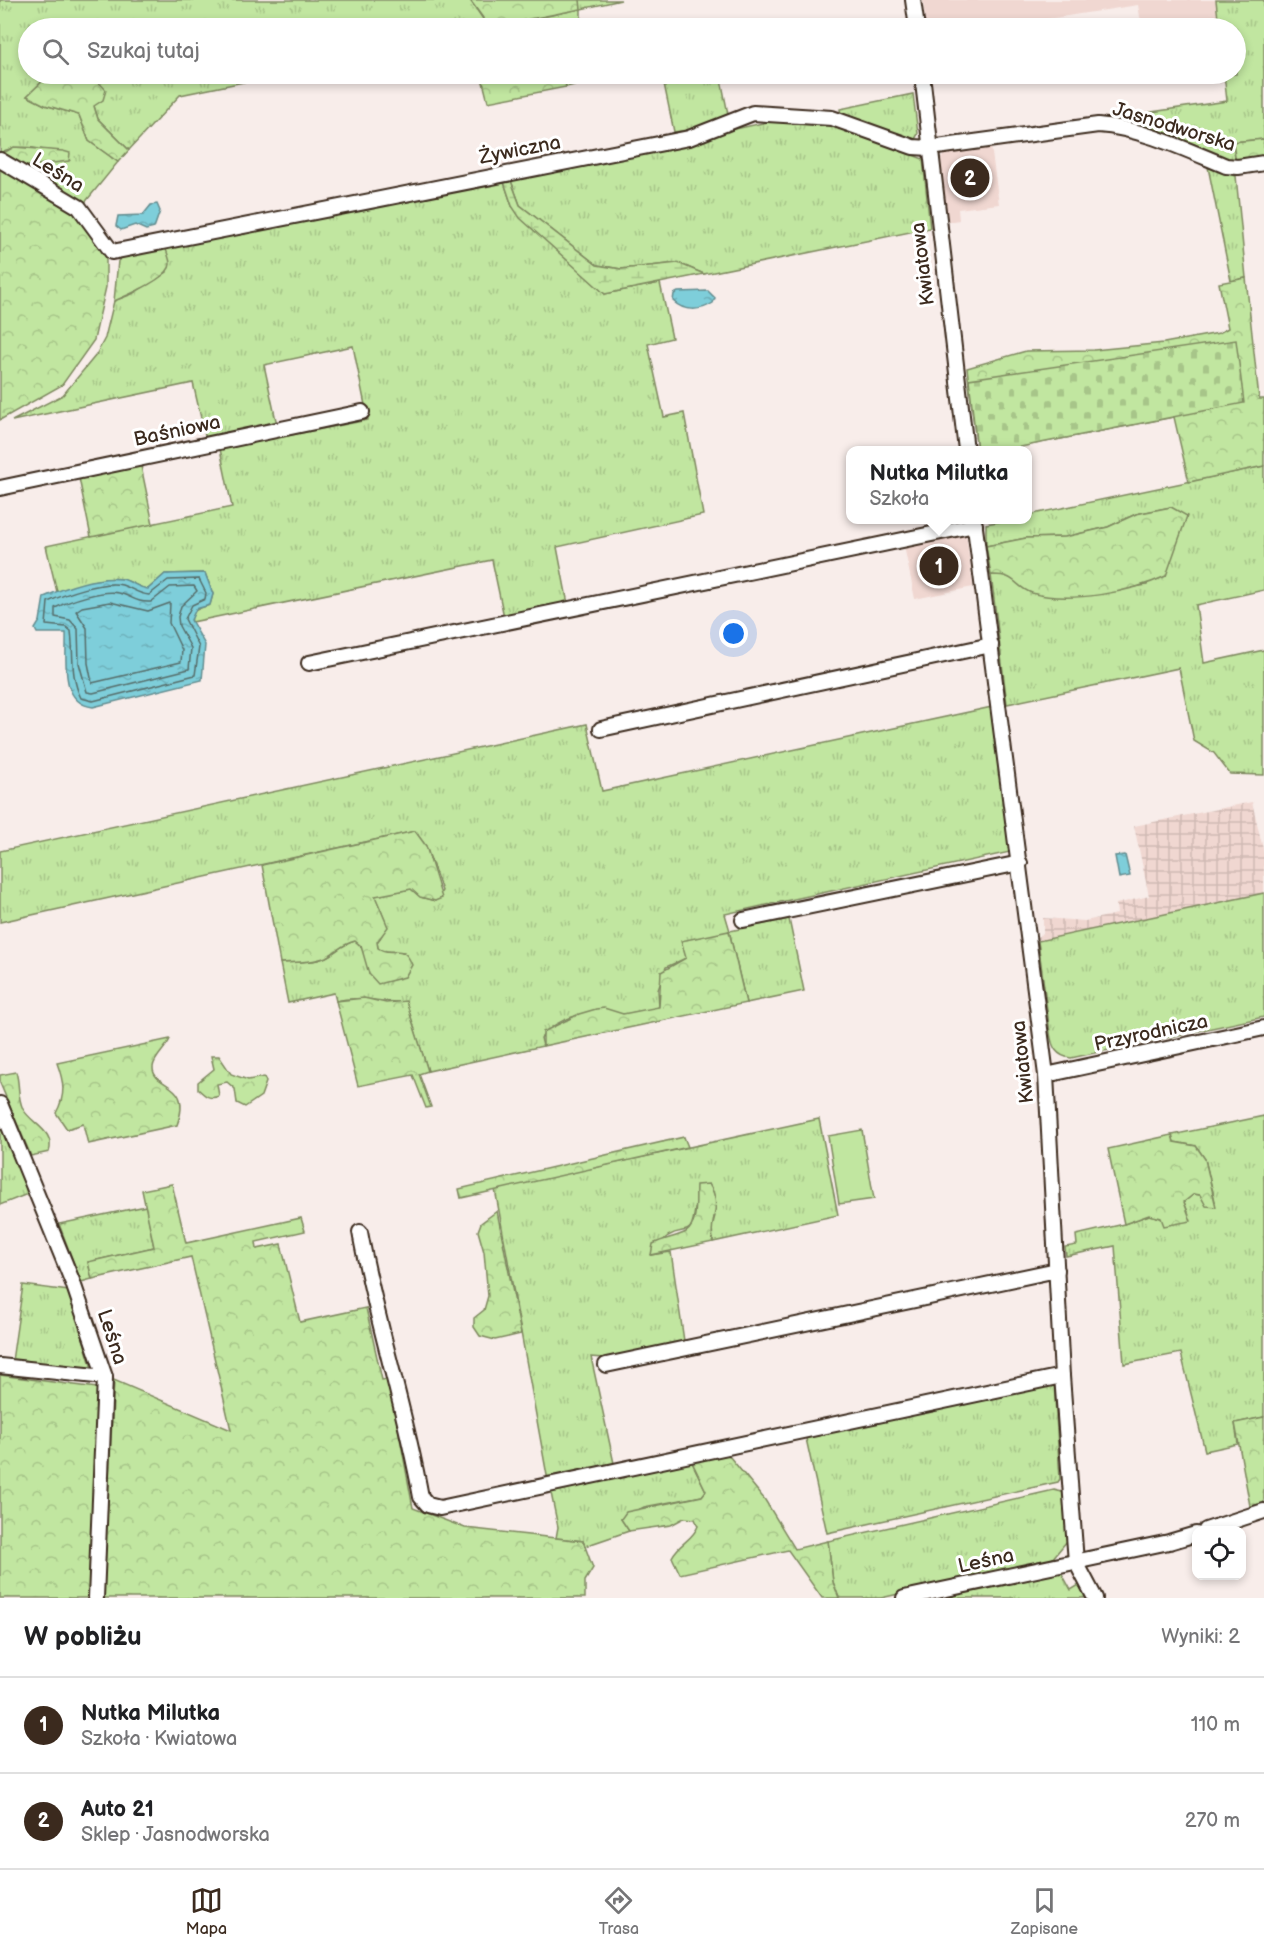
<!DOCTYPE html>
<html lang="pl">
<meta charset="utf-8">
<style>
:root{--surface:#fff;--page:#f2f2f2;--text:#202124;--muted:#757577;--line:#e0e0e0;--accent:#3b2a1e}
body{margin:0;font-family:"Balsamiq Sans",sans-serif;background:var(--page);color:var(--text)}
.controls{position:absolute;right:18px;bottom:18px;display:grid;overflow:hidden;border-radius:12px;box-shadow:0 3px 9px #0003}
.controls button{width:54px;height:54px;display:grid;place-items:center;padding:0;border:0;border-bottom:2px solid var(--line);background:var(--surface);color:var(--text);font:30px sans-serif}
.you{position:absolute;left:734px;top:634px;width:21px;height:21px;margin:-15px;border:4px solid #fff;border-radius:50%;background:#1a73e8;box-shadow:0 0 0 9px #1a73e833}
.badge{display:grid;place-items:center;width:39px;height:39px;border-radius:50%;background:var(--accent);color:#fff;font-size:20px;font-weight:700}
.pin{position:absolute;translate:-50% -50%;border:3px solid #fff;box-shadow:0 2px 6px #0006}
.popup{position:absolute;left:846px;top:446px;width:186px;height:78px;box-sizing:border-box;display:grid;place-content:center;border-radius:12px;background:var(--surface);filter:drop-shadow(0 2px 4px #0005);font-size:20px;white-space:nowrap;color:var(--muted)}
.popup b{font-size:22px;color:var(--text)}
.popup::after{content:'';position:absolute;left:50%;top:100%;margin-left:-12px;border:12px solid transparent;border-top-color:var(--surface)}
.list{margin:0;padding:0;list-style:none}
h2{display:flex;justify-content:space-between;align-items:center;height:78px;margin:0;padding:0 24px;font-size:26px}
h2 small{font-size:20px;font-weight:400;color:var(--muted)}
.list li{display:grid;grid-template-columns:39px 1fr auto;gap:18px;align-items:center;box-sizing:border-box;height:96px;padding:0 24px;border-top:2px solid var(--line)}
.list b{display:block;font-size:22px;white-space:nowrap}
.list p{margin:0;font-size:20px;white-space:nowrap;color:var(--muted)}
.list em{font-size:20px;font-style:normal;color:var(--muted)}
.icon{flex:none;width:33px;height:33px;fill:none;stroke:currentColor;stroke-width:2;stroke-linecap:round;stroke-linejoin:round}
.map{position:relative;flex:none;width:1264px;height:1598px;overflow:hidden}
.search{position:absolute;background:var(--surface);box-shadow:0 3px 9px #0003;left:18px;right:18px;top:18px;height:66px;display:flex;align-items:center;gap:15px;box-sizing:border-box;padding:0 21px;border-radius:33px;color:var(--muted);font-size:22px}
.sheet{height:270px;background:var(--surface)}
nav{display:flex;justify-content:space-around;align-items:center;box-sizing:border-box;height:84px;border-top:2px solid var(--line);background:var(--surface);font-size:16px;color:var(--muted)}
nav a{display:grid;justify-items:center;gap:3px}
nav .on{color:var(--accent)}
.map>svg:first-child{display:block}
</style>
<div class="map">
<svg width="1264" height="1598" viewBox="0 0 1264 1598">
<defs>
<pattern id="industrial-grid" width="8" height="8" patternUnits="userSpaceOnUse" patternTransform="scale(1.5)"><rect width="8" height="8" fill="#f0d7d1"/><path d="M0 4h8M4 0v8" fill="none" stroke="#cfb9b3"/></pattern>
<pattern id="grass-tufts" width="24" height="20" patternUnits="userSpaceOnUse" patternTransform="scale(1.5)"><rect width="24" height="20" fill="#c1e6a0"/><path d="M3 7l-1-3M5 7V3M7 7l1-3M15 17l-1-3M17 17v-4M19 17l1-3" fill="none" stroke="#a7c589"/></pattern>
<pattern id="forest-crowns" width="20" height="18" patternUnits="userSpaceOnUse" patternTransform="scale(1.5)"><rect width="20" height="18" fill="#c1e6a0"/><path d="M2 6a3 3 0 1 1 6 0M12 15a3 3 0 1 1 6 0" fill="none" stroke="#a7c589"/></pattern>
<pattern id="wetland-marsh" width="20" height="14" patternUnits="userSpaceOnUse" patternTransform="scale(1.5)"><rect width="20" height="14" fill="#c1e6a0"/><path d="M1 5h8M5 5V1M11 12h8M15 12V8" fill="none" stroke="#a7c589"/></pattern>
<pattern id="cemetery-stones" width="16" height="16" patternUnits="userSpaceOnUse" patternTransform="scale(1.5)"><rect width="16" height="16" fill="#c1e6a0"/><path d="M2 7V4a2 2 0 0 1 4 0v3zM10 15v-3a2 2 0 0 1 4 0v3z" fill="#a7c589"/></pattern>
<pattern id="water-ripples" width="26" height="14" patternUnits="userSpaceOnUse" patternTransform="scale(1.5)"><rect width="26" height="14" fill="#7eceda"/><path d="M2 4q2-2 4 0t4 0M15 11q2-2 4 0t4 0" fill="none" stroke="#6eb1bb"/></pattern>
</defs>
<rect width="100%" height="100%" fill="#f8edea"/>
<filter id="ink" filterUnits="userSpaceOnUse"><feTurbulence type="fractalNoise" baseFrequency=".0167" numOctaves="2"/><feDisplacementMap in="SourceGraphic" scale="12" xChannelSelector="R" yChannelSelector="G"/><feConvolveMatrix kernelMatrix="1 2 1 2 8 2 1 2 1" color-interpolation-filters="sRGB"/></filter>
<g filter="url(#ink)">
<g fill="#f0d7d1">
<polygon points="923,0 1216,0 1218,20 1170,28 1142,28 1138,5 989,28 926,28"/>
<polygon points="991,146 999,204 958,209 959,220 947,222 941,159 945,152"/>
<polygon points="966,533 973,587 915,599 904,546"/>
</g>
<polygon fill="url(#industrial-grid)" points="1252,802 1264,853 1264,893 1038,941 1037,937 1043,933 1043,918 1085,921 1117,914 1116,904 1149,896 1134,826"/>
<g fill="url(#grass-tufts)" stroke="#7e885f" stroke-width="1.5">
<path d="M0,0h470l13,19v9h-455v46h22l-23,22 18,9 34,10 10,26 29,21 -35,43 -63,-38 49,-7c-18,-10 -49,-19 -69,-7z"/>
<polygon points="580,0 621,0 581,9 581,28 522,28 520,22 580,9"/>
<polygon points="1216,0 1264,0 1264,139 1233,142 1236,164 1110,118 1227,101 1224,74 1236,74 1236,28 1219,28"/>
<polygon points="76,74 282,74 180,95 129,150 98,119 94,106"/>
<polygon points="563,74 592,74 594,80 566,87"/>
<polygon points="662,74 720,74 728,114 700,128 674,132"/>
<polygon points="913,94 918,134 915,139 841,115 840,109"/>
<polygon points="777,120 835,125 923,159 930,228 704,274 678,263 621,269 597,265 520,205 510,178"/>
<polygon points="1208,167 1236,176 1246,278 1231,281"/>
<path d="M503,179l9,27 93,88 55,-11 12,55 -24,6 16,73 20,-4 19,102 -146,32 11,57 -64,13 -12,-57 -300,62c-3,-12 8,-14 18,-17l3,-11 -8,-21 -40,1 -17,15c-10,-1 -17,-8 -26,-10 -22,-3 -45,7 -65,13l-11,-46 186,-39 -12,-58 148,-29 -15,-74 -89,19 13,60 -71,15 -13,-57 -181,38 51,-26 33,-40 9,-17 9,-37 18,-7 35,-22 -2,-27z"/>
<polygon points="1264,466 1264,590 1196,605 1204,663 1264,650 1264,775 1230,774 1214,753 1194,741 1179,668 1007,704 991,575 1006,575 1031,592 1119,589 1147,585 1171,507 1136,514 1108,527 1065,537 1026,538 986,546 986,524 1008,520 1028,520 1028,515"/>
<path d="M992,707l18,145 -285,62 5,17 59,-12 15,72 -58,12 -17,-72 -43,27 -20,9 -8,23 1,17c-41,18 -85,-10 -118,31l2,8 -115,25 -22,-69c-24,1 -46,-7 -70,-1l-2,-8 -46,10 -8,-40c15,-1 32,0 46,-6 12,-6 14,-12 29,-16 11,8 12,21 14,33l34,-22 -21,-1 -4,-3 -1,-6c14,-15 5,-30 -3,-46l37,-7 10,8 14,4 7,-10 -16,-45 -11,-15 -415,91v-71l587,-127 15,67z"/>
<path d="M1264,893v124l-193,41c-15,-2 -19,-11 -21,-25l-12,-92z"/>
<polygon points="0,1116 30,1193 0,1205"/>
<polygon points="1264,1116 1264,1417 1235,1423 1238,1444 1205,1451 1181,1353 1124,1364 1115,1246 1066,1256 1065,1247 1077,1245 1076,1235 1124,1224 1149,1215 1161,1218 1188,1212 1184,1202 1194,1194 1200,1195 1203,1199 1215,1201 1205,1159 1196,1146 1174,1142 1172,1135"/>
<path d="M819,1119l19,96 -125,27 -1,-16 3,-10 -20,-7c-4,31 -9,16 -27,27 -6,4 -12,14 -17,19l20,-3 13,89 -80,17 -13,-1 24,111 -67,13 -53,-292z"/>
<polygon points="146,1206 154,1247 88,1262 92,1279 81,1282 59,1224"/>
<polygon points="23,1285 69,1291 93,1372 12,1361"/>
<polygon points="1054,1382 1060,1479 1058,1482 827,1533 805,1434"/>
<polygon points="690,1458 706,1491 702,1496 644,1507 621,1519 629,1531 585,1546 583,1541 556,1538 558,1527 550,1488"/>
<polygon points="1054,1490 1062,1492 1066,1497 1067,1541 1052,1559 881,1598 839,1598 833,1582 828,1541"/>
<polygon points="1060,1570 1071,1590 1079,1585 1086,1598 930,1598"/>
</g>
<g fill="url(#forest-crowns)" stroke="#7e885f" stroke-width="1.5">
<polygon points="470,0 580,0 581,9 520,21 522,28 483,28 483,18"/>
<path d="M50,74c22,0 42,-2 56,16l-3,10 -9,6 4,13 31,31 -11,12 -29,-21 -10,-26 -34,-10 -18,-9z"/>
<polygon points="481,74 563,74 566,87 488,102"/>
<polygon points="1264,139 1264,158 1236,164 1233,142"/>
<polygon points="14,147 63,151 70,153 69,161 20,167 0,155"/>
<polygon points="0,165 75,210 106,256 106,287 94,340 62,385 0,420"/>
<path d="M165,245c1,6 5,14 5,19 0,14 -44,32 -56,37l4,-40 9,-8z"/>
<polygon points="1246,278 1259,399 1264,399 1264,466 1189,482 1174,417 1004,450 977,450 967,368 1026,351 1094,350 1164,343 1219,333 1228,328 1219,283"/>
<polygon points="141,466 153,524 91,537 79,478"/>
<path d="M1171,507l16,9 -21,60c-34,16 -97,28 -134,17 -19,-7 -15,-19 -41,-18l-5,-29 40,-8 39,-1 43,-10 28,-13z"/>
<path d="M415,831l11,15 16,52 -7,3 -15,-4 -9,-8 -36,7 13,31 -11,15 1,6c14,10 25,-7 34,17l-7,12 -27,7 -9,-10 -8,-28 -6,-5c-15,4 -17,10 -29,16 -14,6 -31,5 -46,6l-18,-98z"/>
<polygon points="729,931 746,1003 543,1046 543,1032 579,1014 596,1009 604,1008 623,1014 659,1007 661,972 686,958 681,941"/>
<polygon points="364,998 386,1003 406,1001 428,1071 419,1074 431,1107 426,1108 413,1075 358,1086 336,1001"/>
<path d="M170,1039c-4,10 -16,18 -17,28 -1,22 41,13 24,58l-89,19 -5,-20 -16,5 -11,-16c10,-18 8,-31 1,-50z"/>
<path d="M211,1056h8l12,18 17,6 16,-3 2,5 -5,14 -16,11 -8,-4 -2,-14 -8,-7 -10,2 2,12c-9,4 -14,0 -21,-7v-7l16,-13z"/>
<path d="M16,1072c4,12 1,25 7,37 8,15 33,22 26,43l-18,4 -31,-73v-8z"/>
<polygon points="1172,1135 1174,1142 1196,1146 1205,1159 1216,1207 1206,1206 1200,1195 1194,1194 1184,1202 1191,1221 1164,1226 1161,1218 1149,1215 1124,1224 1108,1149"/>
<polygon points="684,1137 688,1147 461,1198 459,1189"/>
<polygon points="172,1184 186,1243 301,1218 305,1231 256,1242 257,1249 281,1244 300,1322 366,1308 382,1380 389,1379 413,1508 465,1528 583,1541 593,1568 585,1581 585,1598 103,1598 114,1380 231,1430 191,1257 92,1279 88,1262 154,1247 142,1190"/>
<path d="M709,1184c15,23 -1,35 4,58l-62,13 2,-11c11,-6 24,-7 33,-12 13,-8 9,-34 10,-47z"/>
<polygon points="497,1211 521,1334 495,1340 480,1336 474,1327 474,1318 484,1310 488,1296 484,1252 478,1231 481,1223"/>
<polygon points="0,1375 97,1388 89,1598 0,1598"/>
<polygon points="1264,1417 1264,1503 1250,1506 1235,1423"/>
<path d="M725,1451l40,49 30,49 33,-8 5,41 6,16h-17l-34,-48 -108,24 -8,-17c7,-14 21,-17 26,-31l-3,-7 -11,-1 -13,7 -42,6 -8,-12 5,-7 76,-16 4,-5 -16,-33z"/>
</g>
<polygon fill="url(#wetland-marsh)" stroke="#7e885f" stroke-width="1.5" points="510,178 520,205 597,265 621,269 678,263 704,274 605,294 520,218 512,206 503,179"/>
<polygon fill="url(#cemetery-stones)" stroke="#7e885f" stroke-width="1.5" points="1236,340 1244,403 1005,450 977,450 969,379"/>
<polygon fill="#c1e6a0" stroke="#7e885f" stroke-width="1.5" points="862,1130 874,1199 839,1204 828,1136"/>
<g fill="url(#water-ripples)" stroke="#638c8f" stroke-width="1.5">
<polygon points="157,204 160,211 154,228 146,230 135,225 121,230 116,226 118,216 143,215 151,205"/>
<path d="M708,291l7,7 -2,5c-12,8 -29,9 -40,-2l1,-7 4,-2z"/>
<path d="M205,573l8,21 -3,11 -14,4 -5,11 14,25 -3,35 -109,27c-34,-4 -26,-48 -27,-74h-29l-2,-4 5,-8 4,-24c22,-10 53,-21 78,-18 9,2 16,9 26,10l17,-15z"/>
<polygon points="1125,855 1130,876 1119,878 1115,856"/>
</g>
<g fill="none" stroke-linecap="round" stroke-linejoin="round">
<g stroke="#566c69" stroke-width="1.5">
<path d="M199,579l7,14 -1,6 -13,6 -7,14 14,28 -4,28 -102,26 -12,-3c-11,-22 -7,-43 -10,-67l-5,-4 -20,-2 2,-23c17,-8 56,-22 74,-17 10,3 15,9 27,10l19,-15z"/>
<path d="M170,587l24,-1 3,5 -16,15 -3,11 1,9 12,22 -2,21 -96,24 -6,-1 -8,-29 -1,-34 -8,-9 -15,-3v-9c14,-7 48,-19 64,-15 13,3 17,10 32,9z"/>
<polygon points="110,602 148,611 170,603 169,623 182,650 181,662 92,683 88,663 87,628 76,611 82,607"/>
</g>
<g stroke="#3b2a1e" stroke-width="18">
<g id="minor">
<polyline points="913,0 917,28"/>
<polyline points="922,74 966,450"/>
<path d="M0,160l79,47 33,45 577,-114 64,-25 79,5 81,29 17,1 168,-23c43,3 89,25 128,41l12,1 26,-4"/>
<polyline points="0,488 362,412"/>
<polyline points="974,520 1046,1075 1062,1376 1076,1562 1095,1598"/>
<polyline points="309,663 975,525"/>
<polyline points="601,729 991,645"/>
<polyline points="743,920 1020,863"/>
<polyline points="1046,1075 1264,1028"/>
<polyline points="0,1104 73,1283 105,1377 96,1598"/>
<path d="M360,1232c16,89 45,175 61,265l7,8 12,3 622,-132"/>
<polyline points="606,1365 1057,1270"/>
<polyline points="0,1366 105,1377"/>
<polyline points="1206,1530 1264,1511"/>
<polyline points="904,1598 1169,1542 1196,1534"/>
</g>
</g>
<use href="#minor" stroke="#fff" stroke-width="14"/>
</g>
</g>
<g text-anchor="middle" dominant-baseline="central" stroke-width="6" stroke-linejoin="round" paint-order="stroke">
<g font-size="20" fill="#3b2a1e" stroke="#fff">
<text transform="translate(1174 127) rotate(17)">Jasnodworska</text>
<text transform="translate(520 150) rotate(-11)">Żywiczna</text>
<text transform="translate(58 173) rotate(32)">Leśna</text>
<text transform="translate(923 264) rotate(-97)">Kwiatowa</text>
<text transform="translate(177 431) rotate(-12)">Baśniowa</text>
<text transform="translate(1151 1033) rotate(-12)">Przyrodnicza</text>
<text transform="translate(1023 1062) rotate(-96)">Kwiatowa</text>
<text transform="translate(112 1337) rotate(72)">Leśna</text>
<text transform="translate(986 1561) rotate(-12)">Leśna</text>
</g>
</g>
</svg>
<div class="controls">
<button><svg class="icon" aria-label="locate" viewBox="0 0 24 24"><circle cx="12" cy="12" r="6"/><path d="M12 2v4M12 18v4M2 12h4M18 12h4"/></svg></button>
</div>
<div class="you"></div>
<div class="pin badge" style="left:939px;top:566px">1</div>
<div class="popup"><b>Nutka Milutka</b>Szkoła</div>
<div class="pin badge" style="left:970px;top:178px">2</div>
<div class="search"><svg class="icon" aria-label="search" viewBox="0 0 24 24"><circle cx="10" cy="10" r="6"/><path d="M15 15l6 6"/></svg>Szukaj tutaj</div>
</div>
<section class="sheet">
<h2>W pobliżu<small>Wyniki: 2</small></h2>
<ul class="list">
<li><span class="badge">1</span><div><b>Nutka Milutka</b><p>Szkoła · Kwiatowa</p></div><em>110 m</em></li>
<li><span class="badge">2</span><div><b>Auto 21</b><p>Sklep · Jasnodworska</p></div><em>270 m</em></li>
</ul>
</section>
<nav>
<a class="on"><svg class="icon" aria-label="map" viewBox="0 0 24 24"><path d="M3 6l6-2 6 2 6-2v14l-6 2-6-2-6 2zM9 4v14M15 6v14"/></svg>Mapa</a>
<a><svg class="icon" aria-label="directions" viewBox="0 0 24 24"><path d="M12 3l9 9-9 9-9-9zM9 14v-3h6M13 9l2 2-2 2"/></svg>Trasa</a>
<a><svg class="icon" aria-label="saved" viewBox="0 0 24 24"><path d="M7 4h10v16l-5-4-5 4z"/></svg>Zapisane</a>
</nav>
